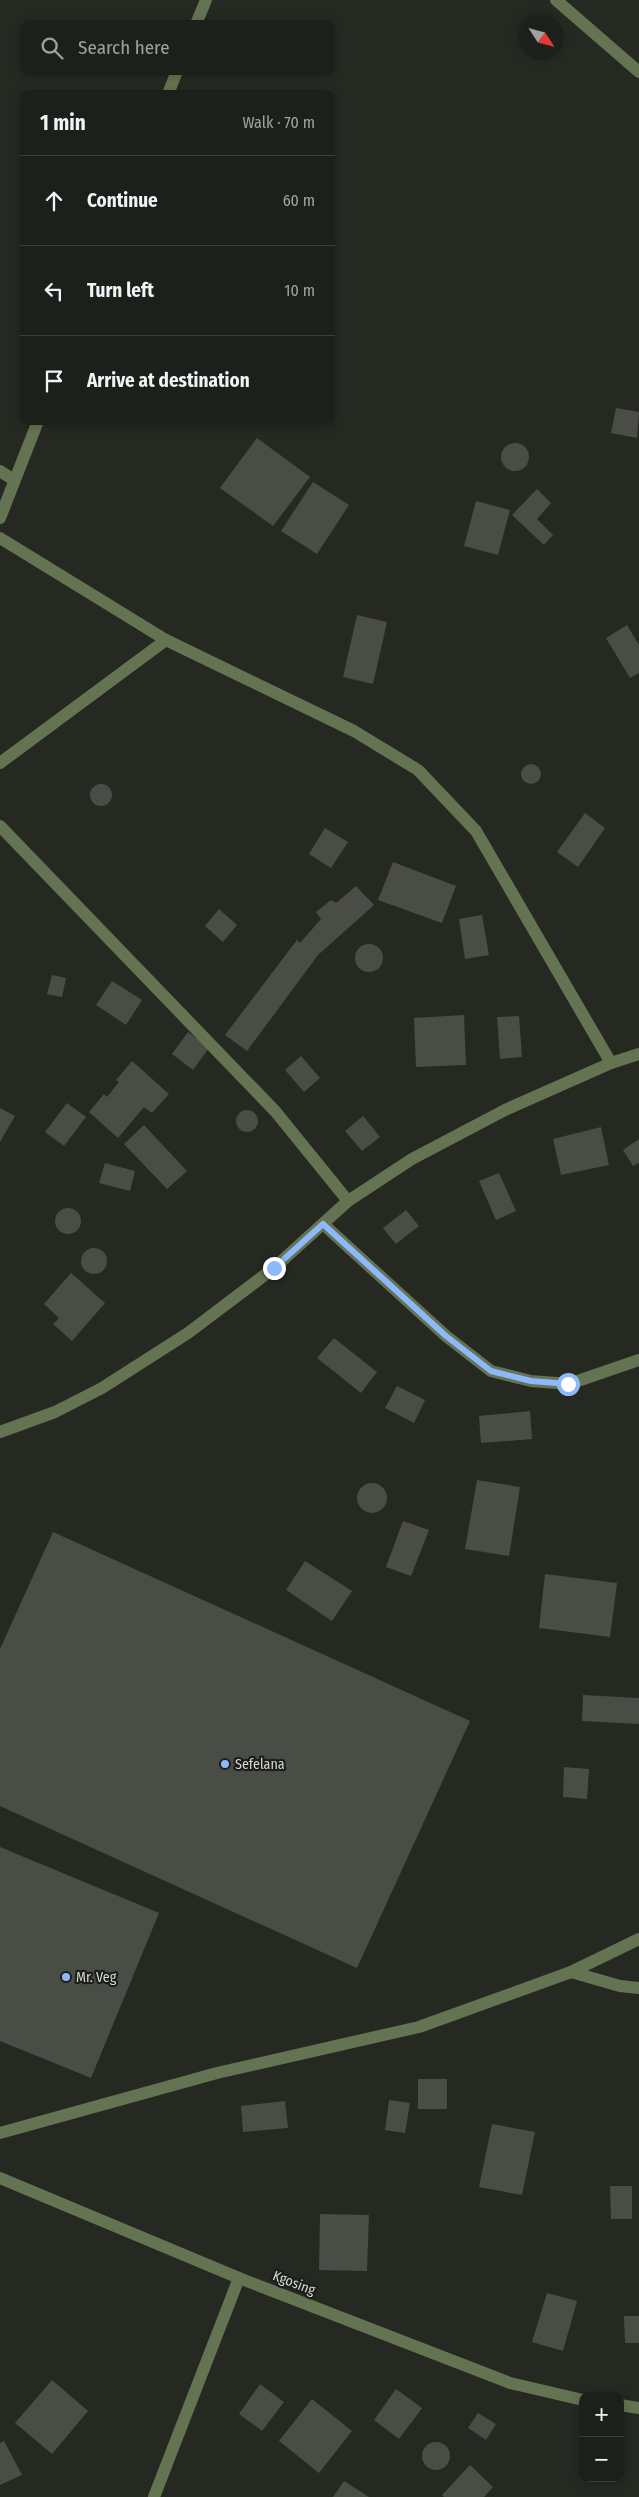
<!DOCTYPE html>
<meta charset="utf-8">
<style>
:root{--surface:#1c1f1a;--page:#252723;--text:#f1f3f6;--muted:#a0a2a2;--line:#3a3d39}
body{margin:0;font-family:"Fira Sans Condensed",sans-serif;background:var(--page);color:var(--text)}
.controls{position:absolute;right:15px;bottom:15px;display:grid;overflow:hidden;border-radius:10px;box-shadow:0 2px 8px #0003}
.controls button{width:45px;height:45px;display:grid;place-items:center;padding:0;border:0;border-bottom:1px solid var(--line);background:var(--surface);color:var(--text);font:25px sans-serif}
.compass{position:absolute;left:519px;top:15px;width:45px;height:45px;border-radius:50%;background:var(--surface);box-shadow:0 2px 8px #0003;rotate:126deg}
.stop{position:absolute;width:15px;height:15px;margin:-11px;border:4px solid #8db9fc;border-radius:50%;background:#fff}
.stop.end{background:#8db9fc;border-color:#fff;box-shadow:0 1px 5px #0008}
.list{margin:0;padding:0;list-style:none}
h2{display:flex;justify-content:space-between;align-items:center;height:65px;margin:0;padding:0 20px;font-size:21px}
h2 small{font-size:16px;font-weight:400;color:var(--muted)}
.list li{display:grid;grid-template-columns:32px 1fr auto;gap:15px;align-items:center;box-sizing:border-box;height:90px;padding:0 20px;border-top:1px solid var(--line)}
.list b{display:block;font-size:19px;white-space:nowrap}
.list em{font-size:16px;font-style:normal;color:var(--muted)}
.icon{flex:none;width:28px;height:28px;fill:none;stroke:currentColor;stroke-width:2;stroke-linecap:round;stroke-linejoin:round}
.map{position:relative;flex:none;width:639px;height:2497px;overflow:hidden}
.search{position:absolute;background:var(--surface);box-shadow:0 2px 8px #0003;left:20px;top:20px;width:315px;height:55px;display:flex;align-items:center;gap:12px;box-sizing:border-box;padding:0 18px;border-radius:10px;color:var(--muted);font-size:19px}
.panel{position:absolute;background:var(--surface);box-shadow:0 2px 8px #0003;left:20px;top:90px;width:315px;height:335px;border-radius:10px}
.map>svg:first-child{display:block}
</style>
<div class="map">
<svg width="639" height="2497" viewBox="0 0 639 2497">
<rect width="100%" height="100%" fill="#262922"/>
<g fill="#4a4d46">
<polygon points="616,408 639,412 637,438 611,433"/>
<polygon points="257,438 310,477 273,526 220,488"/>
<circle cx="515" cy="457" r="14"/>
<polygon points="313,482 349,505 317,554 281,531"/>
<polygon points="537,489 551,503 537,519 553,535 544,545 512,515"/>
<polygon points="476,501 510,510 498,555 464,546"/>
<polygon points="357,615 387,622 373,684 343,677"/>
<polygon points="627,625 639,645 639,673 630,678 606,638"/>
<circle cx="531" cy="774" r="10"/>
<circle cx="101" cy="795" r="11"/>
<polygon points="585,813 605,828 578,867 557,852"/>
<polygon points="325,828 348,842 331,868 309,854"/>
<polygon points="393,862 456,886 442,923 378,900"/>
<polygon points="356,886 374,905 318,955 247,1051 225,1035 297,940 300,943 321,919 316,912 331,900 336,903"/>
<polygon points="219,909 237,925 223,942 205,926"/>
<polygon points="482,915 489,955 465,959 459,919"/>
<circle cx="369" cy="958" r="14"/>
<polygon points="52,975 66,978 62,997 47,994"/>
<polygon points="112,981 142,1000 126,1025 96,1005"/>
<polygon points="464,1015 466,1065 416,1067 414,1018"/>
<polygon points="519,1016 522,1057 500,1059 497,1017"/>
<polygon points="188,1032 209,1048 193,1070 172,1054"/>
<polygon points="301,1056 320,1078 304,1092 285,1070"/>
<polygon points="132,1061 169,1094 152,1113 144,1107 118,1138 89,1112 104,1094 107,1097 119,1082 116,1080"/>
<polygon points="67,1103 86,1117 64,1146 45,1132"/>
<polygon points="0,1108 15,1116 0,1142"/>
<circle cx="247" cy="1121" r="11"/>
<polygon points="363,1116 380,1137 362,1151 345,1131"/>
<polygon points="144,1125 187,1171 167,1189 124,1144"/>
<polygon points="601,1127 609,1165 561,1175 553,1139"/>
<polygon points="639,1139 639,1163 633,1166 623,1150"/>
<polygon points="105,1163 135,1171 130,1191 99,1183"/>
<polygon points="499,1173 516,1211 496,1220 479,1181"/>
<circle cx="68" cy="1221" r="13"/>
<polygon points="406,1210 419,1226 396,1244 383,1228"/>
<circle cx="94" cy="1261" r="13"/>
<polygon points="71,1273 105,1303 72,1341 53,1324 59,1318 44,1304"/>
<polygon points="334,1338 377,1372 361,1393 317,1358"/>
<polygon points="397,1386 425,1400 414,1423 385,1408"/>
<polygon points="530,1411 532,1439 481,1443 479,1416"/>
<polygon points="477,1480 520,1487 509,1556 465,1549"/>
<circle cx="372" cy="1498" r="15"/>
<polygon points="403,1521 429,1530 411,1576 386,1567"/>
<polygon points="53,1532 470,1721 357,1968 0,1806 0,1649"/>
<polygon points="305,1561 352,1591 332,1621 286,1590"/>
<polygon points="545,1574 617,1583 610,1637 539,1628"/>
<polygon points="583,1695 639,1698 639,1724 582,1721"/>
<polygon points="564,1767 589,1769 587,1799 563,1797"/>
<polygon points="0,1847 159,1913 91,2078 0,2041"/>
<rect x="418" y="2079" width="29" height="30"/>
<polygon points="389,2100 410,2103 405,2133 385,2130"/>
<polygon points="285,2101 288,2128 243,2132 241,2106"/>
<polygon points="492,2124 535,2132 522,2195 479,2187"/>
<polygon points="610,2186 632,2186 632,2219 611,2219"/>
<polygon points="320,2214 369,2215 367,2271 319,2270"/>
<polygon points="547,2293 577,2301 563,2351 532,2342"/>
<polygon points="624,2316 639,2316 639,2343 625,2343"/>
<polygon points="52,2380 88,2411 52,2454 15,2423"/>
<polygon points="260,2384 284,2402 262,2431 239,2414"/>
<polygon points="396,2389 422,2408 399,2439 374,2420"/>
<polygon points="312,2399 352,2431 319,2473 279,2441"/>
<polygon points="478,2413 496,2424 486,2440 468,2428"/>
<polygon points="4,2441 22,2475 0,2485 0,2443"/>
<circle cx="436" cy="2456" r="14"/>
<polygon points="470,2465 493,2487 484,2497 444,2497 442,2495"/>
<polygon points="344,2481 369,2497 333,2497"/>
</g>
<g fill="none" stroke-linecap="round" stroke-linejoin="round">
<g stroke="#647351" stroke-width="12">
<polyline points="556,0 639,72"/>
<polyline points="196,24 206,0"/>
<polyline points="168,94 177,71"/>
<polyline points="0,471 14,480"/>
<polyline points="0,518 38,421"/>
<polyline points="0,538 166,640 354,731 418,770 476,831 611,1063"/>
<polyline points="0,763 166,640"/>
<polyline points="0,826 275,1111 348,1201"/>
<polyline points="323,1224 446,1336 491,1371 531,1381 569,1384 639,1360"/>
<polyline points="0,1432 55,1412 102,1388 188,1333 274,1268 348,1201 412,1159 505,1110 611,1063 639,1054"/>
<polyline points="571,1972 620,1986 639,1988"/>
<polyline points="0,2133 217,2073 419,2027 571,1972 639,1939"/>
<polyline points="0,2178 239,2278 510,2383 583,2400"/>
<polyline points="620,2405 639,2408"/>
<polyline points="154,2497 239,2278"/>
</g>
</g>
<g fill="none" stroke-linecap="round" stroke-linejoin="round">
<polyline stroke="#8db9fc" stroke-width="6" points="274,1268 323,1224 446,1336 491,1371 531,1381 568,1384"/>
</g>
<g fill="#8db9fc" stroke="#1c1f19" stroke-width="2">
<circle cx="225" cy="1764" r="5"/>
<circle cx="66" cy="1977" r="5"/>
</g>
<g text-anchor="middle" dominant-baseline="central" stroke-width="4.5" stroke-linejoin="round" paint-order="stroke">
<g font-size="14" fill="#d5d7d3" stroke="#1c1f19" text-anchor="start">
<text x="235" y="1764">Sefelana</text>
<text x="76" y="1977">Mr. Veg</text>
</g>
<g font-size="14" fill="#d5d7d3" stroke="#1c1f19">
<text transform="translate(294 2283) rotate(21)">Kgosing</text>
</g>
</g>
</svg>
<div class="controls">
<button>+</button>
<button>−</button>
</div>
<svg class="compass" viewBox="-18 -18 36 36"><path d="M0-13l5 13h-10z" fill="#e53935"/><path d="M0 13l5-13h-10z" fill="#a0a2a2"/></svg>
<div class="stop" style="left:568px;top:1384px"></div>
<div class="stop end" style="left:274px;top:1268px"></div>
<div class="search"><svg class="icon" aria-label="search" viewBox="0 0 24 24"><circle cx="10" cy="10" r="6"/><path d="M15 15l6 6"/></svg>Search here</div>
<section class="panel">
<h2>1 min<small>Walk · 70 m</small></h2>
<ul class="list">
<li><svg class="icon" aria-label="ahead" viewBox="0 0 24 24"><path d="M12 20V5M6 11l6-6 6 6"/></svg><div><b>Continue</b></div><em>60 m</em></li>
<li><svg class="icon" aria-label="left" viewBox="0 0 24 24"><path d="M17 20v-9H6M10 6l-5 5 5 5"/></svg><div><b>Turn left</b></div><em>10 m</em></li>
<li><svg class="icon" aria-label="arrive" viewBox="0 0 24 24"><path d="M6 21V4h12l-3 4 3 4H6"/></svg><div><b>Arrive at destination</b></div></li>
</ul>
</section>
</div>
